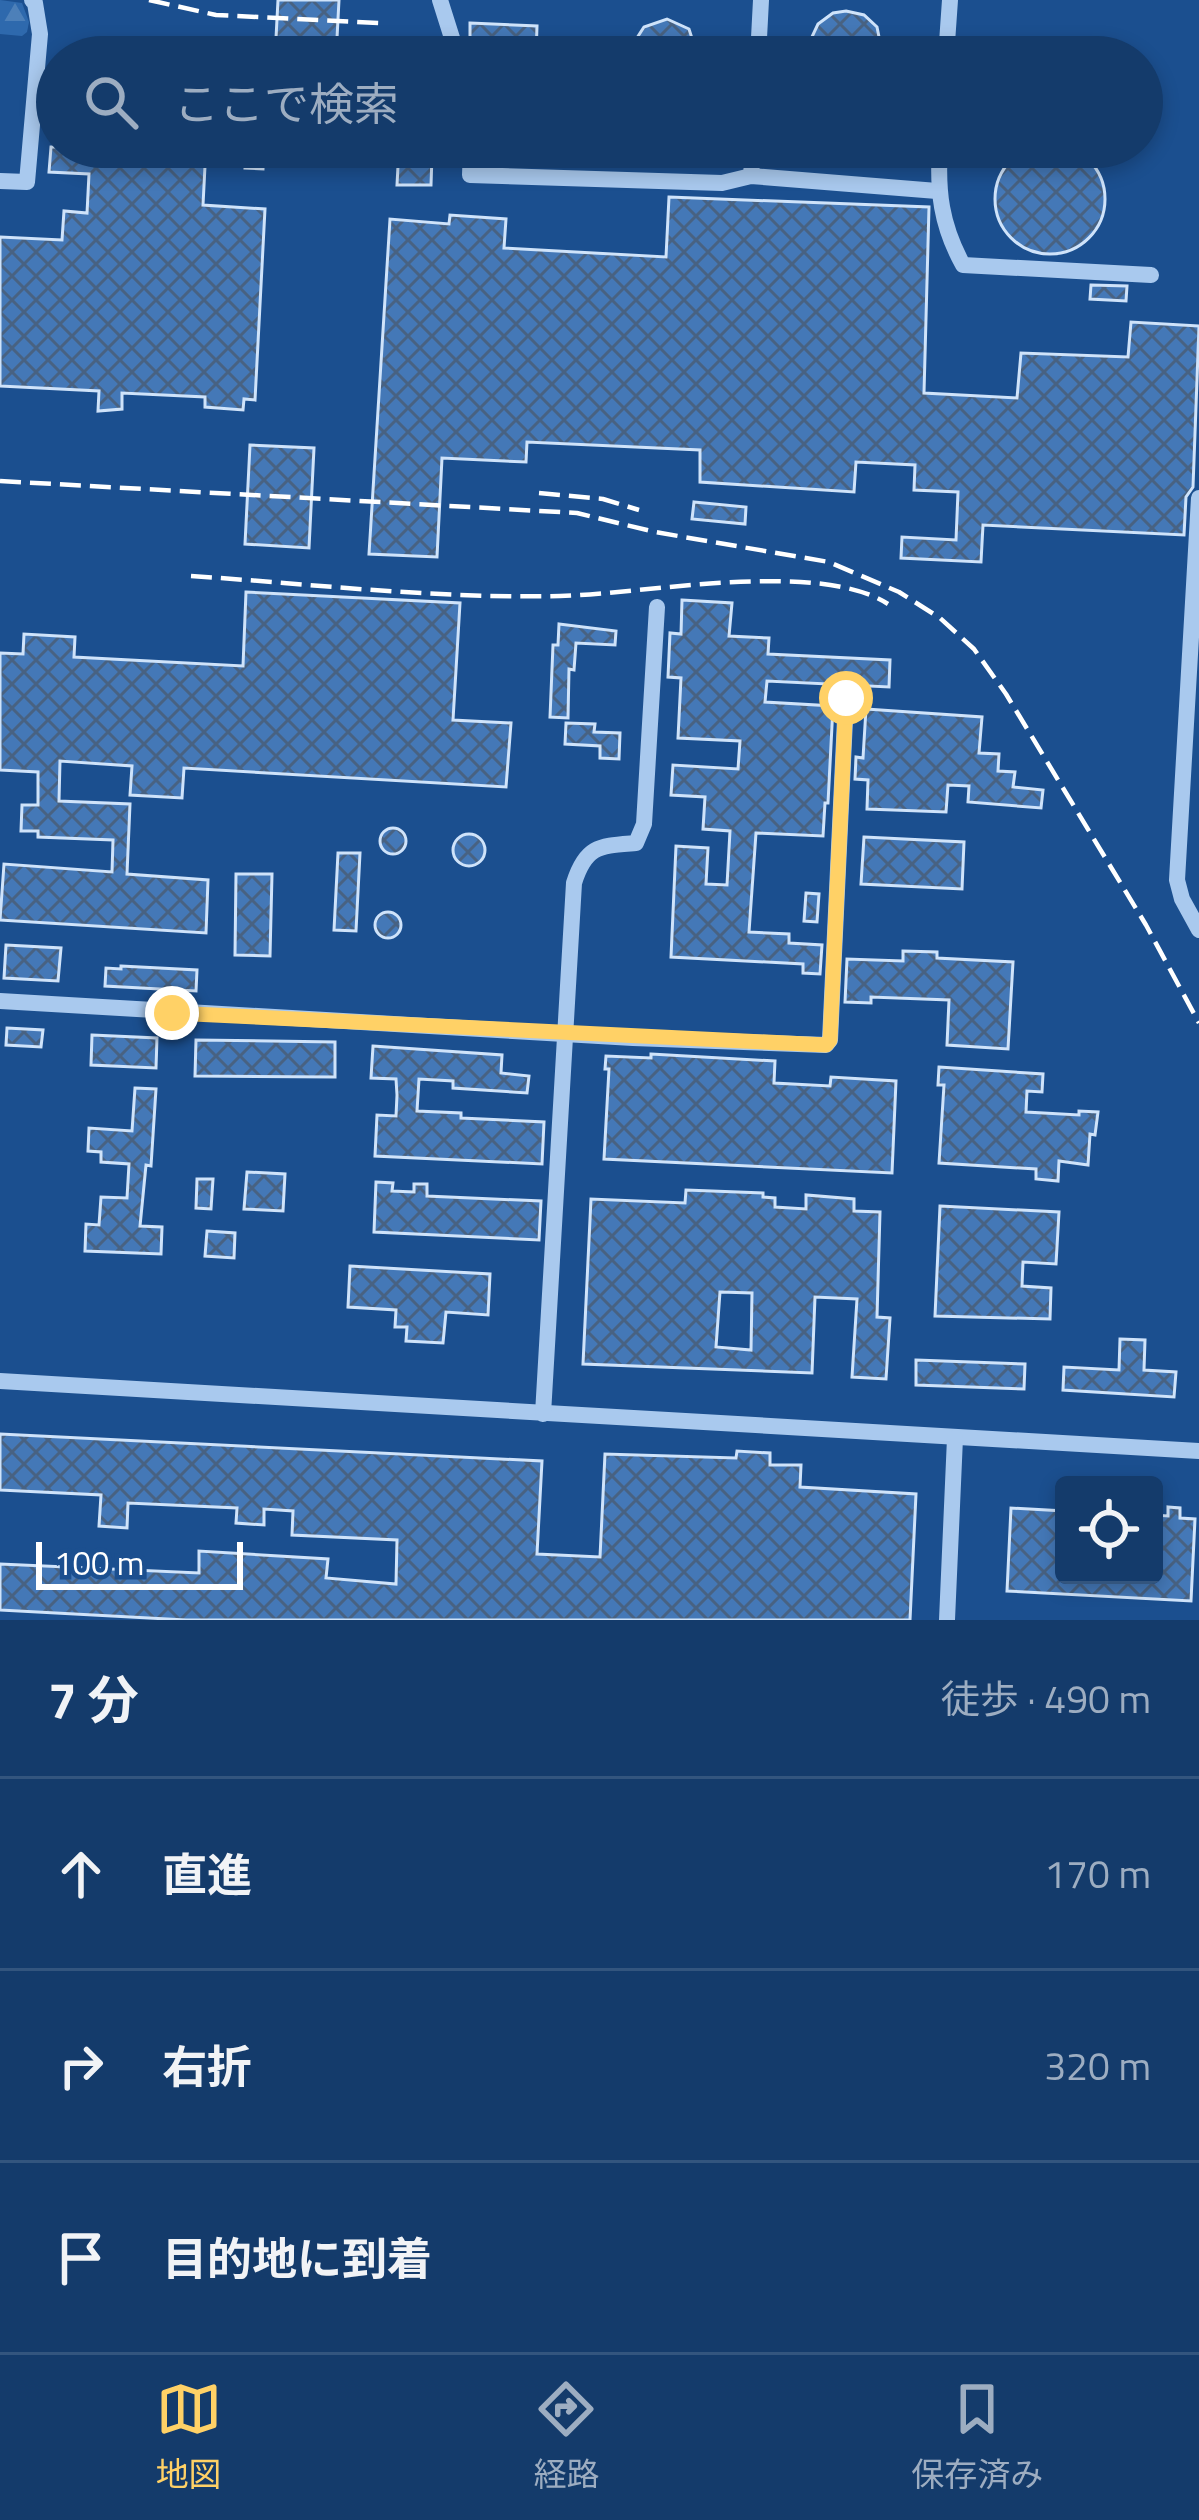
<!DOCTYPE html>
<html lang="ja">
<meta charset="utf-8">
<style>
:root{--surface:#143b6b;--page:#214673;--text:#f1f3f6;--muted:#9dadc1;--line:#33557e;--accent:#ffd166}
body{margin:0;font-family:"Titillium Web","Noto Sans JP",sans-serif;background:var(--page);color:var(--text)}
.controls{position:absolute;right:36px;bottom:36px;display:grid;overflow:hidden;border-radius:12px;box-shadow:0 6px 18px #0003}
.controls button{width:108px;height:108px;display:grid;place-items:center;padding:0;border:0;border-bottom:3px solid var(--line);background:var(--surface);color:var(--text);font:60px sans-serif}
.scale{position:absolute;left:36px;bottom:30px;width:207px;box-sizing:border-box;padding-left:12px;border:6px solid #fff;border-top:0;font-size:33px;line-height:42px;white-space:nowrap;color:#fff;-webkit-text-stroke:9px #1b4f8f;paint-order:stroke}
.stop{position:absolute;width:36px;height:36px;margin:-27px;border:9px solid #ffd166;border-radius:50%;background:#fff}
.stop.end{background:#ffd166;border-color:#fff;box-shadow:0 3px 12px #0008}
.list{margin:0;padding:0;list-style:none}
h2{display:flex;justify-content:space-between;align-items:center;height:156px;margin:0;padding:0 48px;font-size:51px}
h2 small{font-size:39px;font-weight:400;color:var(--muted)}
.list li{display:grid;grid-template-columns:78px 1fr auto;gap:36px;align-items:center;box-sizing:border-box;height:192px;padding:0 48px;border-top:3px solid var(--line)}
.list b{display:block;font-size:45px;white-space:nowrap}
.list em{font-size:39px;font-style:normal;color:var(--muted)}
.icon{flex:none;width:66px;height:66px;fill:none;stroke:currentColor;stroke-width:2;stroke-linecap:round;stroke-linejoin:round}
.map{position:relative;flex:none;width:1199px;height:1620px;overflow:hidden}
.search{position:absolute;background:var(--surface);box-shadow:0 6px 18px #0003;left:36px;right:36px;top:36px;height:132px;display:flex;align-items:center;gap:30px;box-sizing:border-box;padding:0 42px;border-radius:66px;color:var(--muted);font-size:45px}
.sheet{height:732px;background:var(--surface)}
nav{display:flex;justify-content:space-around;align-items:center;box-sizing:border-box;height:168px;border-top:3px solid var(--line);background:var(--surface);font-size:33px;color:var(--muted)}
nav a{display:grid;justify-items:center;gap:6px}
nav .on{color:var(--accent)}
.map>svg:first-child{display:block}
</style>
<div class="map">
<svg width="1199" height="1620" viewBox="0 0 1199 1620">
<defs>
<pattern id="forest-firs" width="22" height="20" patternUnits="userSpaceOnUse" patternTransform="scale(3)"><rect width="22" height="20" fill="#2e69ad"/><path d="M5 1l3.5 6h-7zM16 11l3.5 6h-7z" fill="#4d80b9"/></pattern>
<pattern id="building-cross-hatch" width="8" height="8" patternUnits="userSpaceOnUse" patternTransform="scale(3)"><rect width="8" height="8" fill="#4478b7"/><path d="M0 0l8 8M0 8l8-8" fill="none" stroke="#486282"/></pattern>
</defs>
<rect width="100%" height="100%" fill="#1b4f8f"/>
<g fill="url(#forest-firs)">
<polygon points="0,0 22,3 29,22 27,32 22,36 0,34"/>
<path d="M531,147l-3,11c-16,16 -40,10 -48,-10z"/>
</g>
<g fill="url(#building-cross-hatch)" stroke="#cfe3fa" stroke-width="3" fill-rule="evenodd">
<polygon points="278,0 339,0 336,57 275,57"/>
<polygon points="846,11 864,15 877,27 883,57 811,57 810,41 818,24 833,13"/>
<polygon points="667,19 689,29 698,57 634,57 635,41 644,27"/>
<polygon points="470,23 537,26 536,57 470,57"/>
<circle cx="1050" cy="199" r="55"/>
<polygon points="51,147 206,147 203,205 265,209 255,400 244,399 243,410 205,407 205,397 122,393 122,409 98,411 99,391 0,386 0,237 62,240 64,211 87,213 89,174 49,172"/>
<polygon points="246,147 264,147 263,169 245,168"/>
<polygon points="399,147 454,147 453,158 432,156 431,185 397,185"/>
<polygon points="692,147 738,147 737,159 692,155"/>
<polygon points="669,197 929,207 924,393 1017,398 1021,353 1128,357 1131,322 1199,326 1193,487 1186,497 1184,535 983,525 981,562 901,558 902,537 956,540 958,492 914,490 915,465 856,462 854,492 700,482 700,450 527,442 526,462 442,458 437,557 369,554 390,219 449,224 450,215 506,219 504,248 666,257"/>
<polygon points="1091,285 1127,286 1126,301 1090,299"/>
<polygon points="250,445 314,448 309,548 245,544"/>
<polygon points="694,502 746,507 745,524 692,519"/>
<polygon points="246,592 460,603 453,720 511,723 506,787 184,768 182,798 130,795 132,766 60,761 59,801 130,804 127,874 208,880 206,933 0,920 4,864 112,872 113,840 38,837 38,831 21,831 22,805 38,805 38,772 0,770 0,653 23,654 24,634 75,637 74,657 243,666"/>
<polygon points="682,600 732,603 729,636 769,638 768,654 890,660 889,687 767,681 765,702 833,706 828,803 825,803 823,836 756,833 749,932 789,934 789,943 822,945 820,974 803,973 803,964 671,957 676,846 708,848 706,884 727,885 730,831 703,829 705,797 671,795 673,765 738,769 740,741 678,738 681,678 668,677 670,633 681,634"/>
<polygon points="559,624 616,631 615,645 576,643 574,670 569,669 568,718 550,717 553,645 558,645"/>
<polygon points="866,709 982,717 979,753 999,754 998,771 1015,772 1013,787 1043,790 1041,808 968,802 969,786 948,785 946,812 867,809 868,780 855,779 856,757 863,758"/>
<polygon points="566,723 595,724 594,732 620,733 619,759 600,758 600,746 565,744"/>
<circle cx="393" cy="841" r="13"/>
<circle cx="469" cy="850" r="16"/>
<polygon points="864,837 964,842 962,889 861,884"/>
<polygon points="338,853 360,853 356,931 334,930"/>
<polygon points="236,874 272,874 270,956 235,955"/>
<polygon points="806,893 819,894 817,922 804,921"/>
<circle cx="388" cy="925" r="13"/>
<polygon points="6,945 61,948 58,981 4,978"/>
<polygon points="903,951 937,952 937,958 1013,962 1008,1049 947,1045 949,1000 871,997 871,1003 845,1002 847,959 903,961"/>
<polygon points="121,966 197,970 196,991 105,986 106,968 121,969"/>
<polygon points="7,1028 43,1030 41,1047 6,1045"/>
<polygon points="92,1035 157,1038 156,1068 91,1065"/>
<polygon points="196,1040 335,1042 335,1077 195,1076"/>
<polygon points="373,1046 502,1055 501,1073 529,1076 527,1093 453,1088 453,1081 419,1079 417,1111 461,1113 461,1118 544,1122 542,1164 375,1156 377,1115 396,1116 397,1095 396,1079 371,1078"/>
<polygon points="651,1054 775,1061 774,1083 830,1086 831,1077 896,1081 892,1173 604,1159 609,1069 605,1069 606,1056 651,1058"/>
<polygon points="939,1067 1043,1074 1042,1092 1027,1091 1026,1112 1079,1115 1079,1111 1098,1112 1095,1135 1090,1134 1088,1165 1059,1161 1058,1181 1036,1179 1036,1169 939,1163 944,1085 938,1085"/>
<polygon points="135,1088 156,1089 151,1166 146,1165 140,1226 162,1227 161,1254 85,1251 86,1224 99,1225 101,1197 127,1198 129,1164 101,1162 101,1152 88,1151 89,1128 132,1131"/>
<polygon points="247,1172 285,1174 283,1211 244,1209"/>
<polygon points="197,1179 213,1179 211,1209 196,1208"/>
<polygon points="376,1182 393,1183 392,1191 414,1192 414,1184 427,1184 427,1196 541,1201 539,1240 374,1232"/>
<path d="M686,1190l77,3v4l12,1v9l31,2v-14l48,4v12l26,1 -3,105 13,1 -4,61 -34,-2 5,-78 -42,-2 -3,76 -229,-9 8,-165 94,4zM720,1292l32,1 -1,57 -35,-3z"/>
<polygon points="940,1206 1059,1212 1056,1264 1023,1262 1022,1286 1051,1288 1050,1319 935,1316"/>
<polygon points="207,1231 235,1233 234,1258 205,1256"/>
<polygon points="350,1266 490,1274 488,1315 446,1312 443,1343 406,1341 407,1327 395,1327 396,1310 348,1307"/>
<polygon points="1120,1339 1145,1340 1144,1370 1176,1372 1174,1397 1063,1390 1064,1367 1119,1370"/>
<polygon points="916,1360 1025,1364 1024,1389 916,1385"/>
<polygon points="0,1434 542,1461 537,1554 600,1557 605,1454 736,1458 737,1451 770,1453 770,1465 801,1465 800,1487 916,1494 910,1620 186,1620 0,1610 0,1564 199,1573 199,1551 328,1559 326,1578 396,1584 397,1540 292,1535 293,1511 264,1509 264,1525 236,1523 237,1508 128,1503 127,1528 99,1526 101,1495 0,1490"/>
<polygon points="1168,1507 1180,1508 1180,1518 1195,1519 1191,1601 1007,1591 1011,1508 1064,1511 1064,1575 1154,1575 1154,1515 1168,1516"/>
</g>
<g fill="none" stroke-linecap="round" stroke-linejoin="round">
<g stroke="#a9c9ee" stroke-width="16">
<polyline points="440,0 458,57"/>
<polyline points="758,57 761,0"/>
<polyline points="946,57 950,0"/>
<polyline points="471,147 470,175 722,183 751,176 937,191"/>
<path d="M940,147c-3,44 1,78 23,118l188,10"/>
<polyline points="751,176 753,147"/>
<polyline points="0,181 27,182 40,34 35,3 32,0"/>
<polyline points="1199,498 1177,880 1182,899 1199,930"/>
<polyline points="0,1001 633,1038 826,1045 830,1040 846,698"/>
<polyline points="0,1381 1199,1451"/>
<path d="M543,1414l31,-531c12,-38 26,-37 62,-40l8,-19 13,-217"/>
<polyline points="947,1620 955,1438"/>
</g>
<g stroke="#fff" stroke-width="4.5" stroke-dasharray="21 9" stroke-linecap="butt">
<polyline points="149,0 216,15 379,23"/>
<polyline points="0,481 577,513 655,532 829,562 899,592 940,618 974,649 1006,694 1146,925 1199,1023"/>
<polyline points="539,493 603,499 639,510"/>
<path d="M191,576c122,8 246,23 369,20 84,-2 258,-37 328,8"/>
</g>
</g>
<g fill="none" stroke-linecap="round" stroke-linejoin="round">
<polyline stroke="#ffd166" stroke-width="15" points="172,1013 826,1045 830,1040 846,698"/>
</g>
</svg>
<div class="controls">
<button><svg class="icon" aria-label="locate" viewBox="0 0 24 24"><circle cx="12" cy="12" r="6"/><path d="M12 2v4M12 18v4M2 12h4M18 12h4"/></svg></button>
</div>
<div class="scale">100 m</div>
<div class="stop" style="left:846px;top:698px"></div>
<div class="stop end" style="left:172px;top:1013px"></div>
<div class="search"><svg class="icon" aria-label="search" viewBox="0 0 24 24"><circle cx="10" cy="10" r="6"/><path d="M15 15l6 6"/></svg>ここで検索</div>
</div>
<section class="sheet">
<h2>7 分<small>徒歩 · 490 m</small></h2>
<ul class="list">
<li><svg class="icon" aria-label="ahead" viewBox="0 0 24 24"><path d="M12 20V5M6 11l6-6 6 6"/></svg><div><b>直進</b></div><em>170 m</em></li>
<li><svg class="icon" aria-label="right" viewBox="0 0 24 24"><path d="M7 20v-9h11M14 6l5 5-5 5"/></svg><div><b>右折</b></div><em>320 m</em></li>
<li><svg class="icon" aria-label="arrive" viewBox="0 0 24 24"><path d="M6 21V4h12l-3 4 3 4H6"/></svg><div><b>目的地に到着</b></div></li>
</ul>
</section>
<nav>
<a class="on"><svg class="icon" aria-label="map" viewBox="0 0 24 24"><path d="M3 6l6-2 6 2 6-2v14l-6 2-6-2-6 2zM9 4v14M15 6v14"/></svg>地図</a>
<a><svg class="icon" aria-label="directions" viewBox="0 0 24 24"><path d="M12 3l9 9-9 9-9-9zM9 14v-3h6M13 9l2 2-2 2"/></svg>経路</a>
<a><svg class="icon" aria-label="saved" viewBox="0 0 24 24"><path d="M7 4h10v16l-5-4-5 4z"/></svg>保存済み</a>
</nav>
